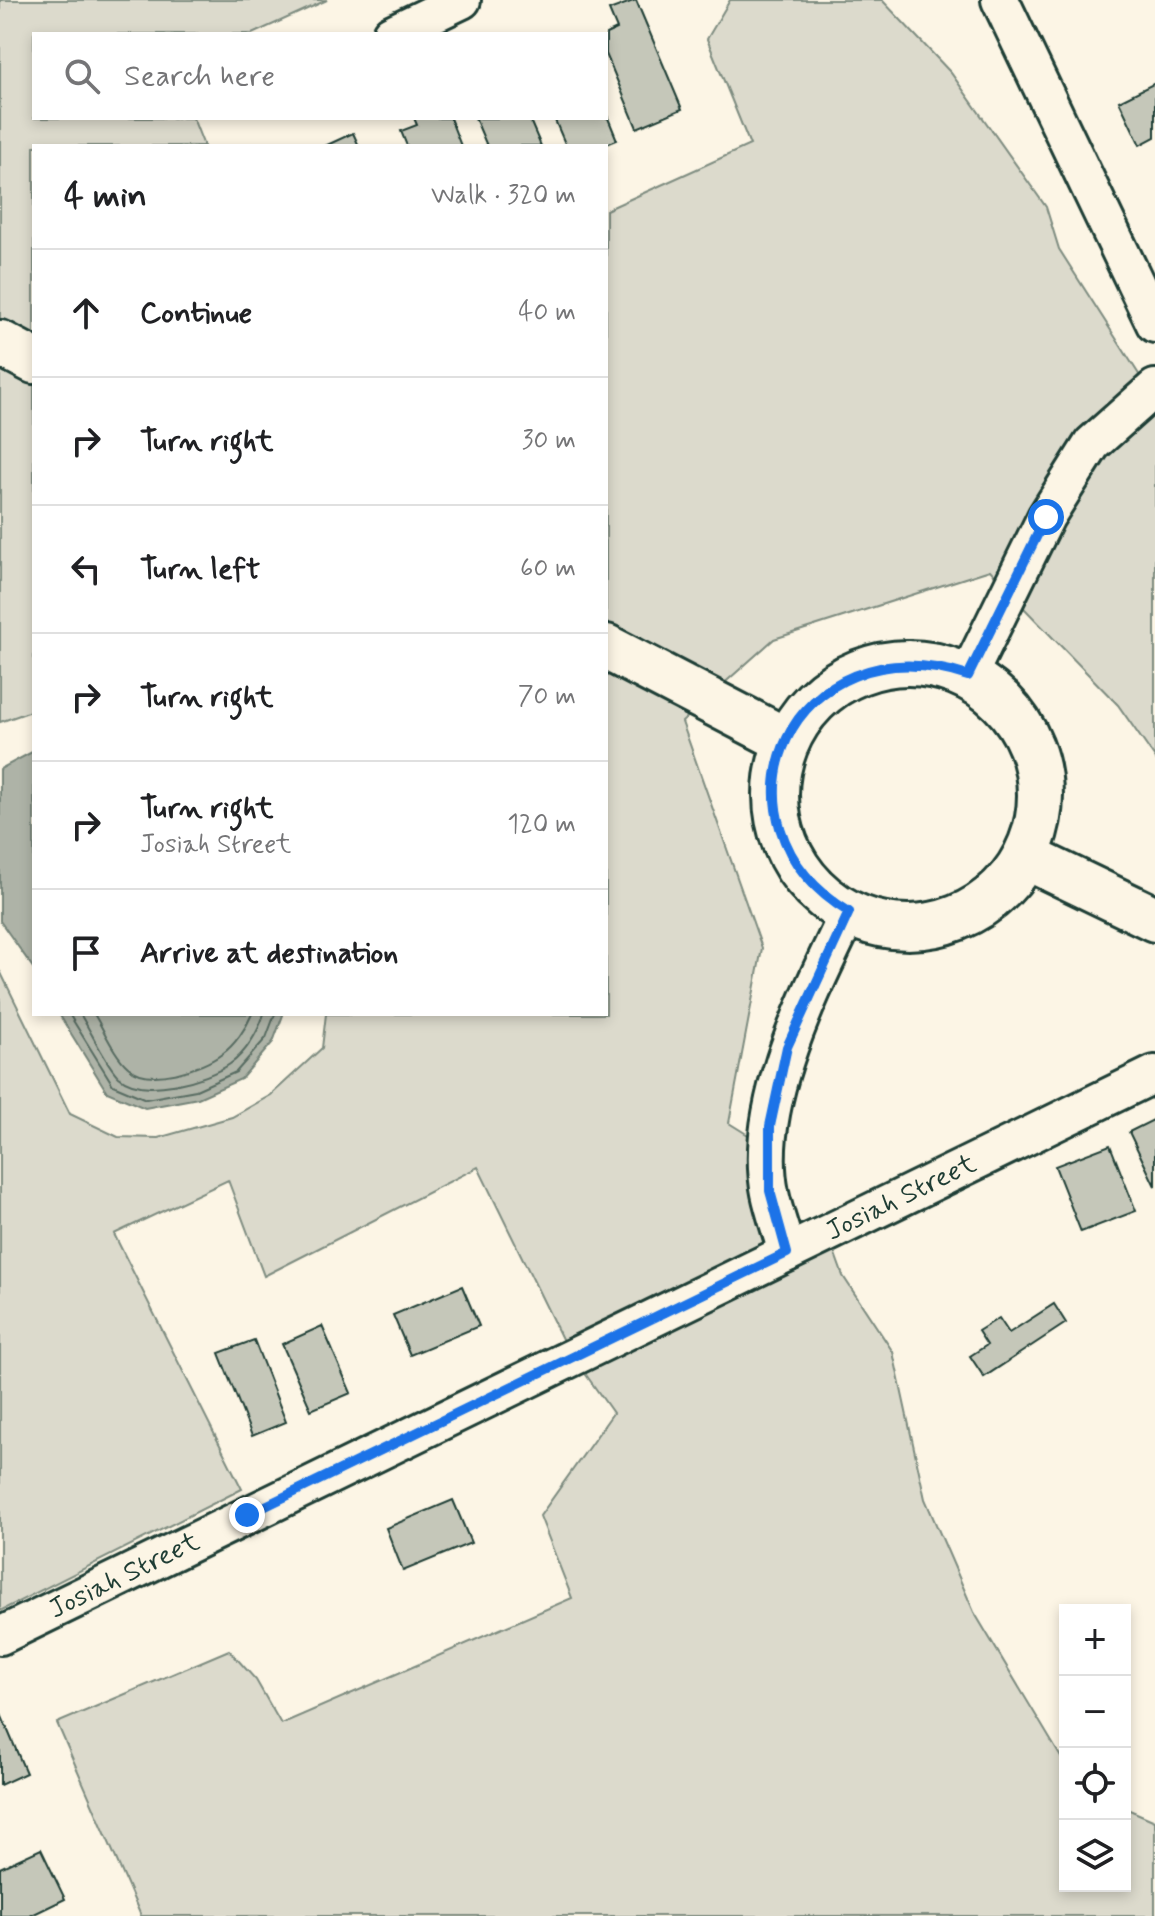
<!DOCTYPE html>
<meta charset="utf-8">
<style>
:root{--surface:#fff;--page:#f2f2f2;--text:#202124;--muted:#757577;--line:#e0e0e0}
body{margin:0;font-family:Mynerve,sans-serif;background:var(--page);color:var(--text)}
.controls{position:absolute;right:24px;bottom:24px;display:grid;overflow:hidden;border-radius:0px;box-shadow:0 4px 12px #0003}
.controls button{width:72px;height:72px;display:grid;place-items:center;padding:0;border:0;border-bottom:2px solid var(--line);background:var(--surface);color:var(--text);font:40px sans-serif}
.stop{position:absolute;width:24px;height:24px;margin:-18px;border:6px solid #1a73e8;border-radius:50%;background:#fff}
.stop.end{background:#1a73e8;border-color:#fff;box-shadow:0 2px 8px #0008}
.list{margin:0;padding:0;list-style:none}
h2{display:flex;justify-content:space-between;align-items:center;height:104px;margin:0;padding:0 32px;font-size:34px}
h2 small{font-size:26px;font-weight:400;color:var(--muted)}
.list li{display:grid;grid-template-columns:52px 1fr auto;gap:24px;align-items:center;box-sizing:border-box;height:128px;padding:0 32px;border-top:2px solid var(--line)}
.list b{display:block;font-size:30px;white-space:nowrap}
.list p{margin:0;font-size:26px;white-space:nowrap;color:var(--muted)}
.list em{font-size:26px;font-style:normal;color:var(--muted)}
.icon{flex:none;width:44px;height:44px;fill:none;stroke:currentColor;stroke-width:2;stroke-linecap:round;stroke-linejoin:round}
.map{position:relative;flex:none;width:1155px;height:1916px;overflow:hidden}
.search{position:absolute;background:var(--surface);box-shadow:0 4px 12px #0003;left:32px;top:32px;width:576px;height:88px;display:flex;align-items:center;gap:20px;box-sizing:border-box;padding:0 28px;border-radius:0px;color:var(--muted);font-size:30px}
.panel{position:absolute;background:var(--surface);box-shadow:0 4px 12px #0003;left:32px;top:144px;width:576px;height:872px;border-radius:0px}
.map>svg:first-child{display:block}
</style>
<div class="map">
<svg width="1155" height="1916" viewBox="0 0 1155 1916">
<rect width="100%" height="100%" fill="#fcf5e5"/>
<filter id="ink" filterUnits="userSpaceOnUse"><feTurbulence type="fractalNoise" baseFrequency=".0125" numOctaves="2"/><feDisplacementMap in="SourceGraphic" scale="16" xChannelSelector="R" yChannelSelector="G"/><feConvolveMatrix kernelMatrix="1 2 1 2 8 2 1 2 1" color-interpolation-filters="sRGB"/></filter>
<g filter="url(#ink)">
<g fill="#dcdacc" stroke="#7e8c80" stroke-width="2">
<polygon points="0,0 327,0 252,34 34,34 34,118 193,118 204,146 34,146 34,341 0,324"/>
<path d="M730,0h152l69,73 95,134 13,42 81,127c-71,54 -105,124 -143,202l-7,-8 -216,69 -54,48 -114,-60v-417l144,-65 -43,-106z"/>
<polygon points="0,363 34,380 34,710 0,722"/>
<path d="M1155,411v347l-37,-53 -96,-99c35,-71 68,-146 133,-195z"/>
<polygon points="606,667 693,712 682,722 762,948 729,1123 753,1138 768,1242 563,1341 478,1167 264,1276 228,1180 114,1234 242,1489 0,1611 0,971 70,1114 118,1137 158,1138 232,1117 271,1095 322,1048 326,1014 606,1014"/>
<polygon points="834,1251 843,1276 893,1352 925,1499 974,1612 1065,1764 1065,1886 1125,1886 1125,1808 1155,1821 1155,1916 141,1916 57,1723 229,1650 256,1680 281,1724 572,1598 540,1516 613,1413 584,1372"/>
</g>
<g fill="#aeb3a7" stroke="#758479" stroke-width="2">
<polygon points="34,751 34,969 0,921 0,769"/>
<polygon points="59,1014 283,1014 283,1015 273,1042 241,1079 198,1098 145,1108 107,1092"/>
</g>
<g fill="none" stroke-linecap="round" stroke-linejoin="round">
<g stroke="#586c62" stroke-width="2">
<polyline points="69,1014 113,1085 146,1099 196,1090 236,1072 266,1038 275,1014"/>
<path d="M80,1014c11,17 26,51 39,63 24,21 87,4 111,-13 16,-11 28,-32 34,-50"/>
<path d="M94,1014c10,16 20,41 34,53 21,20 74,2 94,-13 13,-9 24,-26 30,-40"/>
</g>
</g>
<g fill="#c5c7b9" stroke="#1f3d34" stroke-width="2">
<polygon points="636,0 682,109 637,128 606,54 606,34 617,29 609,10"/>
<polygon points="1155,83 1155,137 1140,145 1119,101"/>
<polygon points="606,113 617,140 602,146 566,146 554,118 606,118"/>
<polygon points="414,118 450,118 461,146 407,146 401,131 417,125"/>
<polygon points="475,118 529,118 541,146 487,146"/>
<polygon points="353,133 359,146 325,146"/>
<polygon points="1155,1119 1155,1186 1129,1132"/>
<polygon points="1110,1145 1136,1211 1081,1232 1055,1166"/>
<polygon points="462,1286 479,1326 410,1355 393,1315"/>
<polygon points="1054,1304 1066,1323 984,1377 970,1356 987,1345 978,1331 999,1318 1009,1333"/>
<polygon points="322,1326 351,1393 311,1410 282,1344"/>
<polygon points="254,1340 286,1422 252,1436 219,1353"/>
<polygon points="453,1500 471,1543 403,1571 386,1528"/>
<polygon points="0,1712 26,1773 0,1785"/>
<polygon points="41,1849 65,1899 30,1916 0,1916 0,1868"/>
</g>
<g fill="none" stroke-linecap="round" stroke-linejoin="round">
<g stroke="#1f3d34" stroke-width="42">
<g id="street">
<polyline points="1000,0 1155,324"/>
<polyline points="391,34 462,0"/>
<polyline points="968,676 1046,517 1092,444 1155,388"/>
<path d="M787,1253c-5,-20 -13,-40 -17,-60 -18,-89 42,-203 79,-281"/>
<path id="s1" d="M0,1636l1155,-562"/>
</g>
</g>
<g stroke="#1f3d34" stroke-width="50">
<g id="secondary">
<polyline points="0,343 34,361"/>
<polyline points="606,647 785,740"/>
<circle cx="908" cy="795" r="132"/>
<polyline points="1026,857 1155,919"/>
</g>
</g>
<use href="#street" stroke="#fcf5e5" stroke-width="36"/>
<use href="#secondary" stroke="#fcf5e5" stroke-width="44"/>
</g>
</g>
<g fill="none" stroke-linecap="round" stroke-linejoin="round" filter="url(#ink)">
<path stroke="#1a73e8" stroke-width="10" d="M247,1515l540,-262 -17,-62v-65l17,-79 62,-135c-148,-90 -57,-294 119,-236l78,-159"/>
</g>
<g text-anchor="middle" dominant-baseline="central" stroke-width="6" stroke-linejoin="round" paint-order="stroke">
<g font-size="28" fill="#1f3d34" stroke="#fcf5e5">
<text stroke="none"><textPath href="#s1" startOffset="1002">Josiah Street</textPath></text>
<text stroke="none"><textPath href="#s1" startOffset="138">Josiah Street</textPath></text>
</g>
</g>
</svg>
<div class="controls">
<button>+</button>
<button>−</button>
<button><svg class="icon" aria-label="locate" viewBox="0 0 24 24"><circle cx="12" cy="12" r="6"/><path d="M12 2v4M12 18v4M2 12h4M18 12h4"/></svg></button>
<button><svg class="icon" aria-label="layers" viewBox="0 0 24 24"><path d="M12 4l9 5-9 5-9-5zM3 14l9 5 9-5"/></svg></button>
</div>
<div class="stop" style="left:1046px;top:517px"></div>
<div class="stop end" style="left:247px;top:1515px"></div>
<div class="search"><svg class="icon" aria-label="search" viewBox="0 0 24 24"><circle cx="10" cy="10" r="6"/><path d="M15 15l6 6"/></svg>Search here</div>
<section class="panel">
<h2>4 min<small>Walk · 320 m</small></h2>
<ul class="list">
<li><svg class="icon" aria-label="ahead" viewBox="0 0 24 24"><path d="M12 20V5M6 11l6-6 6 6"/></svg><div><b>Continue</b></div><em>40 m</em></li>
<li><svg class="icon" aria-label="right" viewBox="0 0 24 24"><path d="M7 20v-9h11M14 6l5 5-5 5"/></svg><div><b>Turn right</b></div><em>30 m</em></li>
<li><svg class="icon" aria-label="left" viewBox="0 0 24 24"><path d="M17 20v-9H6M10 6l-5 5 5 5"/></svg><div><b>Turn left</b></div><em>60 m</em></li>
<li><svg class="icon" aria-label="right" viewBox="0 0 24 24"><path d="M7 20v-9h11M14 6l5 5-5 5"/></svg><div><b>Turn right</b></div><em>70 m</em></li>
<li><svg class="icon" aria-label="right" viewBox="0 0 24 24"><path d="M7 20v-9h11M14 6l5 5-5 5"/></svg><div><b>Turn right</b><p>Josiah Street</p></div><em>120 m</em></li>
<li><svg class="icon" aria-label="arrive" viewBox="0 0 24 24"><path d="M6 21V4h12l-3 4 3 4H6"/></svg><div><b>Arrive at destination</b></div></li>
</ul>
</section>
</div>
